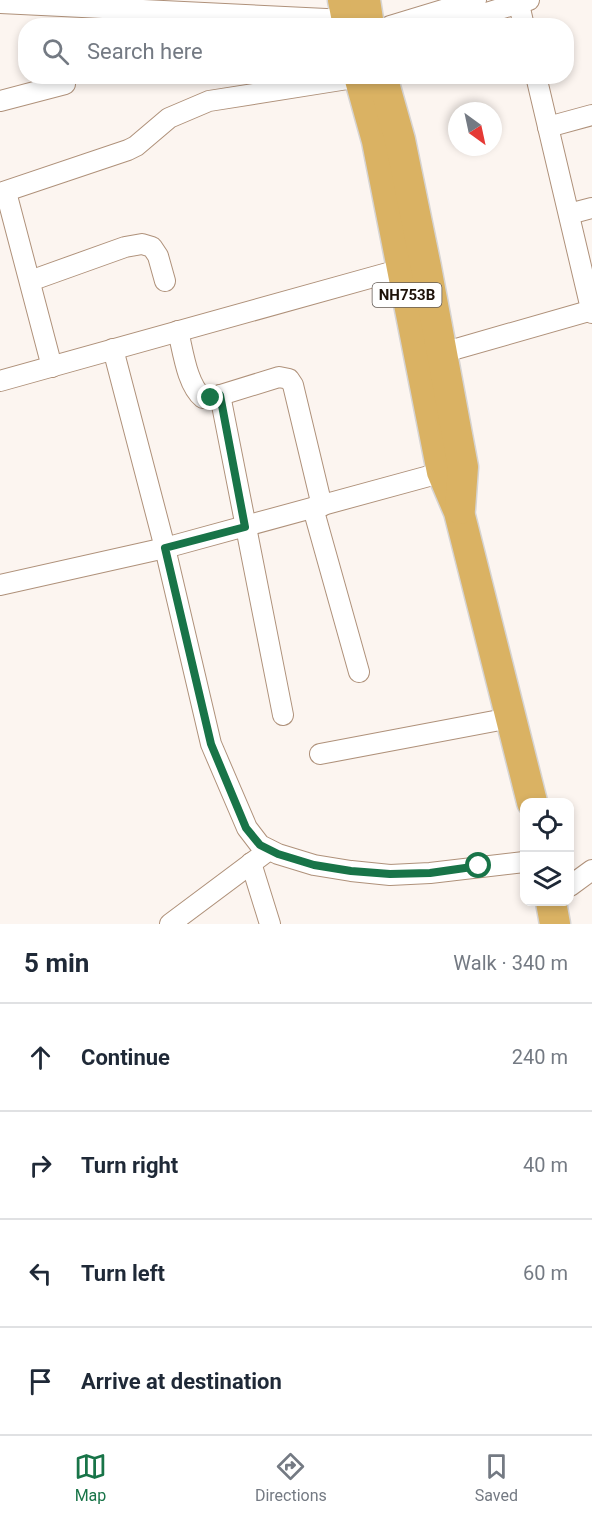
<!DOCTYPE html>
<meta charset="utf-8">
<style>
:root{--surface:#fff;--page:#f6f6f7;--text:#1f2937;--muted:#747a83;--line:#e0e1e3;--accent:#187448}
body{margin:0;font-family:Roboto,sans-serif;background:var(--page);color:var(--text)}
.controls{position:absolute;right:18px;bottom:18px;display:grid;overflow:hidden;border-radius:12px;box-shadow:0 3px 9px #0003}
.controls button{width:54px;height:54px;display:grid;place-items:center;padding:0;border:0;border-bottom:2px solid var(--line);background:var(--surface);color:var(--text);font:30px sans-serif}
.compass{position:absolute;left:448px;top:102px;width:54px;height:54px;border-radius:50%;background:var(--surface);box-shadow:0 3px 9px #0003;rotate:147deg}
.stop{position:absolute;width:18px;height:18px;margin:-14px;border:4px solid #187448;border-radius:50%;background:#fff}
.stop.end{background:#187448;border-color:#fff;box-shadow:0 2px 6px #0008}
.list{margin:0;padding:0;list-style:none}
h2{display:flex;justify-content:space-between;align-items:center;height:78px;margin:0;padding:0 24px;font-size:26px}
h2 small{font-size:20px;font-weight:400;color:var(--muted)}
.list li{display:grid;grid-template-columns:39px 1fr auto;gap:18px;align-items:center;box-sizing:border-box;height:108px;padding:0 24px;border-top:2px solid var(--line)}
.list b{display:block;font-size:22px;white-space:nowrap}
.list em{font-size:20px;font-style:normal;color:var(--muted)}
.icon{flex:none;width:33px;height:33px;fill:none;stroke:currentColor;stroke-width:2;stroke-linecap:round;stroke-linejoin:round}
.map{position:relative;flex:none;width:592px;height:924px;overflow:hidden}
.search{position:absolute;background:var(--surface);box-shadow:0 3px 9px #0003;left:18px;right:18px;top:18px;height:66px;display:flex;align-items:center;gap:15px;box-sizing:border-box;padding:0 21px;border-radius:24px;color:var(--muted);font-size:22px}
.sheet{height:510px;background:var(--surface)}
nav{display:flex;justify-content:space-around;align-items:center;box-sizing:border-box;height:84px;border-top:2px solid var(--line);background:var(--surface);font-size:16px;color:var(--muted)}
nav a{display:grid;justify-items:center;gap:3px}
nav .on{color:var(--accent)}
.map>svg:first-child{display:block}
</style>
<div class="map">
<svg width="592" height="924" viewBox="0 0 592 924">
<rect width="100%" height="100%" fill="#fcf5f0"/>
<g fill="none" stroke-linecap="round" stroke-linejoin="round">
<g stroke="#af917a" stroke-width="22">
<g id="minor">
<polyline points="518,0 524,26"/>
<polyline points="0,3 347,20"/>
<polyline points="390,26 476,0"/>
<polyline points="444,26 529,0"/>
<polyline points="536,76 592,313"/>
<polyline points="0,101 65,84"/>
<polyline points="548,127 592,115"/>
<polyline points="6,192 52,367"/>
<polyline points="0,193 128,150 136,146 169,118 209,101 360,77"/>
<polyline points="569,214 592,208"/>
<polyline points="30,281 125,247 142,244 152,247 158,256 165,281"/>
<path d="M178,331c5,20 9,54 25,67h8l68,-21 10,2 4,6 29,121"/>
<polyline points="113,349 165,548 211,744 247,828 260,845 278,854 314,865 351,871 390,875 430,873 524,862"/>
<polyline points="442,353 592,310"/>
<polyline points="0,381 402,269"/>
<polyline points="220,395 283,715"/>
<polyline points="313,508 359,672"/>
<polyline points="0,585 165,548 451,470"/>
<polyline points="320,754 510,718"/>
<polyline points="251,863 270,924"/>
<polyline points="570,886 592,870"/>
<polyline points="170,924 269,850"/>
</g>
</g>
<g stroke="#d6d4d3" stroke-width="33">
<g id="highway">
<polyline points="343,0 348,26"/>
<polyline points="365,0 369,26"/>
<polyline points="359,76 377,141 442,472 459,512 532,802"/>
<polyline points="382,76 400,140 426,267 463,467 460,509"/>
<polyline points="551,902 555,924"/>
</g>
</g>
<use href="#minor" stroke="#fff" stroke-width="20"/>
<use href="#highway" stroke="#dab263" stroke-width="30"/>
</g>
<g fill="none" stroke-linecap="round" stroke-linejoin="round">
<polyline stroke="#187448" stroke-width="8" points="211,398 220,395 245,527 165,548 211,744 246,828 260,845 278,854 314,865 351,871 390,874 430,873 479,866"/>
</g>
<g text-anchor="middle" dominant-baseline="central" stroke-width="5" stroke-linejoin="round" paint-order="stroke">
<rect fill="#fff" stroke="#615953" stroke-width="1.5" x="372.5" y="283" width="69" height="24" rx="4.5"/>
<g font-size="15" font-weight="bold" fill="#1d1209">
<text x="407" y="295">NH753B</text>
</g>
</g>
</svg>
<div class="controls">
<button><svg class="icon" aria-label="locate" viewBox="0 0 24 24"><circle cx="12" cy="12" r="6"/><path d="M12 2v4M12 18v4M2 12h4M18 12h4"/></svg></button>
<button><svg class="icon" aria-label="layers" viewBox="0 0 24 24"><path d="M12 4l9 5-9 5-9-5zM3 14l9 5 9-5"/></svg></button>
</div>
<svg class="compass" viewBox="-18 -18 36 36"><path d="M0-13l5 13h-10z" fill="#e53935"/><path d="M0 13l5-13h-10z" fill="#747a83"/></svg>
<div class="stop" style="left:479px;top:866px"></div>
<div class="stop end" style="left:211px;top:398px"></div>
<div class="search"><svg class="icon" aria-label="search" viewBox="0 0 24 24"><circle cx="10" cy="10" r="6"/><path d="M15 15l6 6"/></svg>Search here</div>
</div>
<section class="sheet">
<h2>5 min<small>Walk · 340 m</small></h2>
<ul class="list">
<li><svg class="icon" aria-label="ahead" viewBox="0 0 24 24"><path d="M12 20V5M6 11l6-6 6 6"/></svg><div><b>Continue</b></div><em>240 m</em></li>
<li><svg class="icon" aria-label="right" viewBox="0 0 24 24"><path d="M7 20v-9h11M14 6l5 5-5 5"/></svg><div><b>Turn right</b></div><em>40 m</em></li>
<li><svg class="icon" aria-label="left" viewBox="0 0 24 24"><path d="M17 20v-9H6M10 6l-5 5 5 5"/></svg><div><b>Turn left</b></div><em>60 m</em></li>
<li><svg class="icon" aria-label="arrive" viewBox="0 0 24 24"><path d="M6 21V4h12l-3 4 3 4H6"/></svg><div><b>Arrive at destination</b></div></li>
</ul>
</section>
<nav>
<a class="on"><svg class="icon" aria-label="map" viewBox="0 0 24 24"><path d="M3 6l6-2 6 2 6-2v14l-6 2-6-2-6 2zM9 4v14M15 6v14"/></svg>Map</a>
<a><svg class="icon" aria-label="directions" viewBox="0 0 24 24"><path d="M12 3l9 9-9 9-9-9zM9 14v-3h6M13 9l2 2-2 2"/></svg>Directions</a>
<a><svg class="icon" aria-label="saved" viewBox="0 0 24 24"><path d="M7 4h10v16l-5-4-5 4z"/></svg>Saved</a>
</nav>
